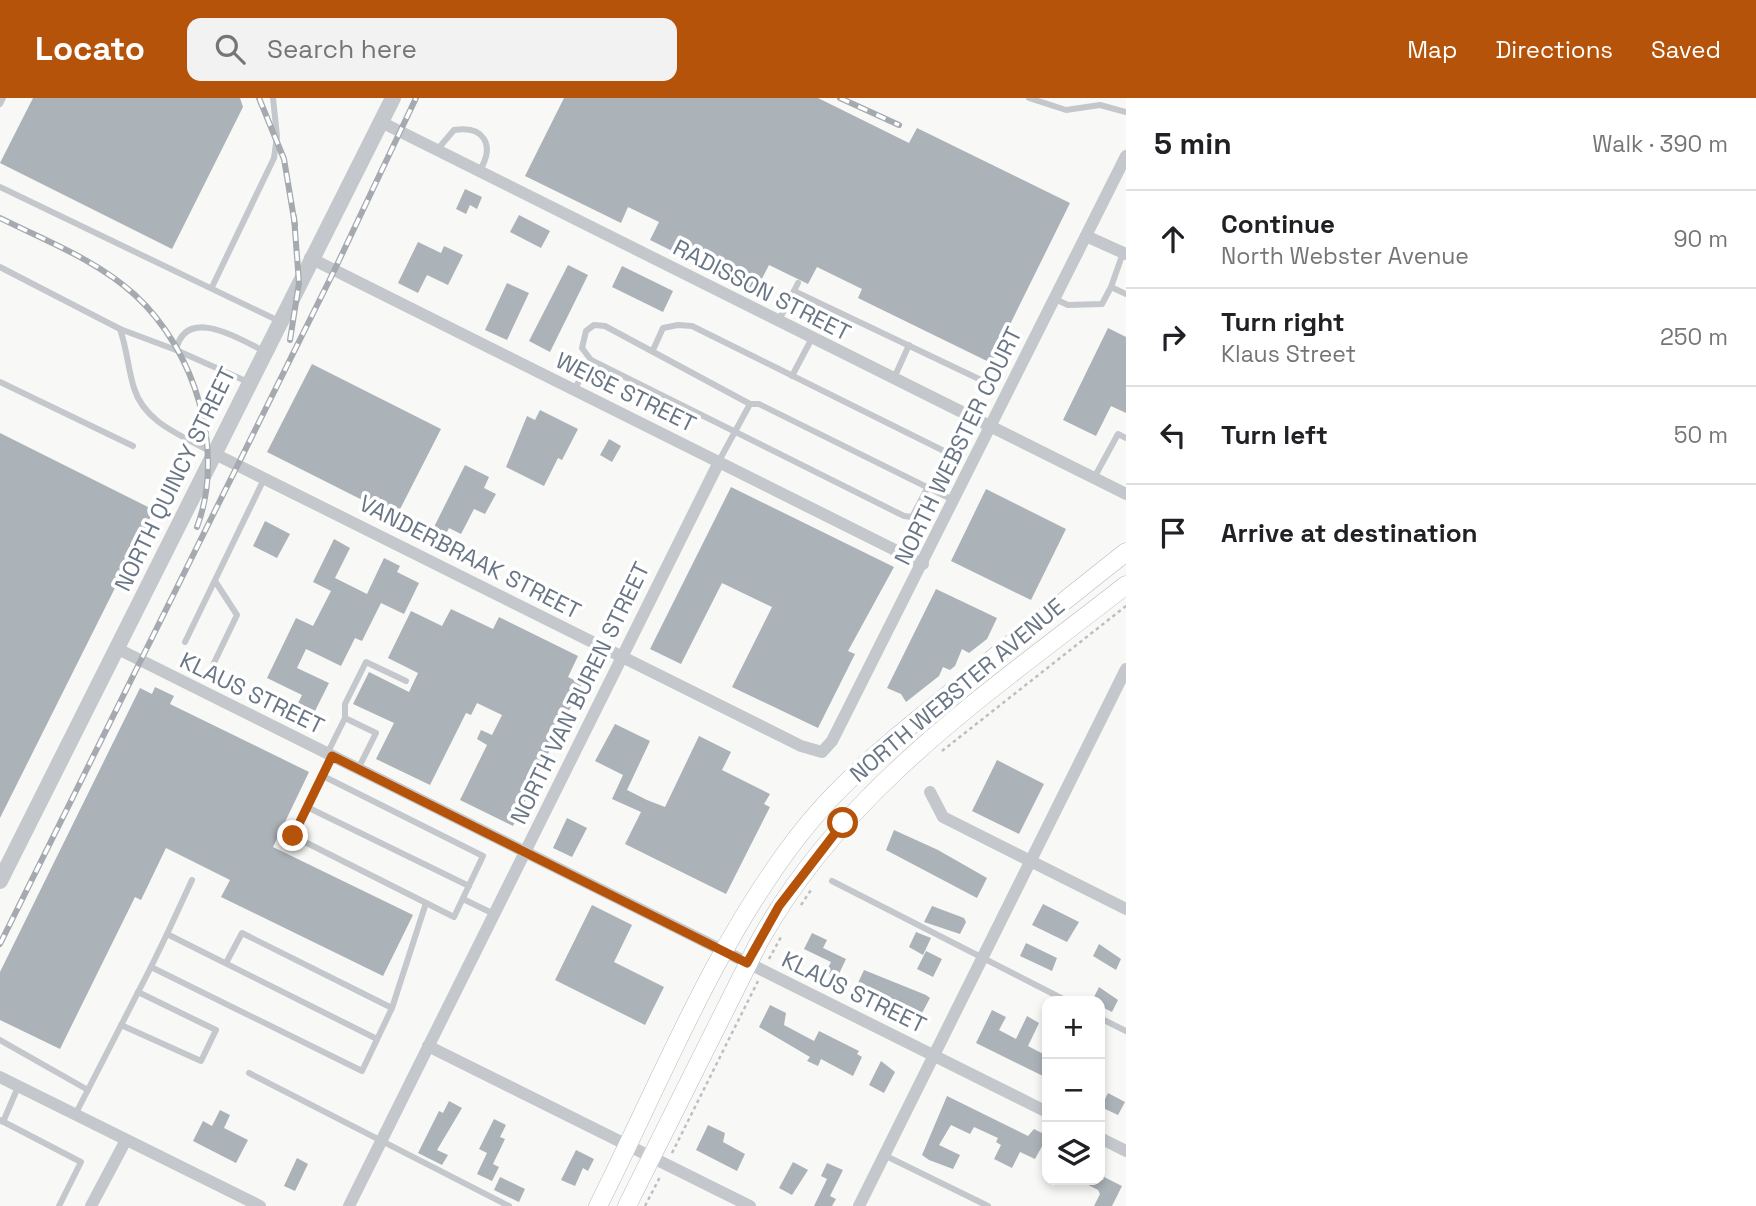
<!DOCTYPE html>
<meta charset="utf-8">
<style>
:root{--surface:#fff;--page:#f2f2f2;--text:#202124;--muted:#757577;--line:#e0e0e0;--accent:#b45309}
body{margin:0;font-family:"Space Grotesk",sans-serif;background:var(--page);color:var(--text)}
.controls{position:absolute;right:21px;bottom:21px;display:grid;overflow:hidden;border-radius:14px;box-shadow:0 4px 10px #0003}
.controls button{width:63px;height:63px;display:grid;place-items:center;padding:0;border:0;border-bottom:2px solid var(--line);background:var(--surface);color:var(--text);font:35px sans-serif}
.stop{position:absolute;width:21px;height:21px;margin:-16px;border:5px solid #b45309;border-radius:50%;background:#fff}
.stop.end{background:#b45309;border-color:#fff;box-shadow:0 2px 7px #0008}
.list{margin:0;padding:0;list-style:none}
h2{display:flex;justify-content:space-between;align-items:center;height:91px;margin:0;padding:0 28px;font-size:30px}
h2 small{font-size:23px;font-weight:400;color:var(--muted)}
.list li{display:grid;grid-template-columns:46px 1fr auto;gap:21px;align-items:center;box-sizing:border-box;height:98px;padding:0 28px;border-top:2px solid var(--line)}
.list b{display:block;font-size:26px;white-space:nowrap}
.list p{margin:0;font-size:23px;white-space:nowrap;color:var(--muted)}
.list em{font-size:23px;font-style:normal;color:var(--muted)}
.icon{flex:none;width:38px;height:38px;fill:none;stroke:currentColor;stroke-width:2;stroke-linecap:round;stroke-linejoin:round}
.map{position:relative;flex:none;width:1126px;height:1108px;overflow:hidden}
header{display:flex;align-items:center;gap:42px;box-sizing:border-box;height:98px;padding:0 35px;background:var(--accent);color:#fff}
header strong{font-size:33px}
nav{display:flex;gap:38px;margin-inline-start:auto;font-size:24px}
.search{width:490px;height:63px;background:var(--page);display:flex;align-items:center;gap:18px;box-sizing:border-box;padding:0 24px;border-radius:14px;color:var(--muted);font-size:26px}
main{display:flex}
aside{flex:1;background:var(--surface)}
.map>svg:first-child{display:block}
</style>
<header>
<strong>Locato</strong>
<div class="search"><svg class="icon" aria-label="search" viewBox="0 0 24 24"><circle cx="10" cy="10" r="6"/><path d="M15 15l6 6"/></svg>Search here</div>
<nav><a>Map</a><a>Directions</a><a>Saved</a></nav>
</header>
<main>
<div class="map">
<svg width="1126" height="1108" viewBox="0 0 1126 1108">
<rect width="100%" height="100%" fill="#f8f8f6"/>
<g fill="#abb2b8">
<polygon points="33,0 240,0 243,9 172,151 0,65"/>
<polygon points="564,0 818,0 909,45 917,30 1070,105 991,265 858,200 862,191 817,169 808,186 769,167 755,194 650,142 659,124 628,109 621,125 525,78"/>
<polygon points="465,91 482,99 477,111 470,107 466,116 456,111"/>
<polygon points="519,117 550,133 541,150 510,134"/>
<polygon points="418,144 441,155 444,148 463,157 448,187 427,177 418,195 398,185"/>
<polygon points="568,167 588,177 550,254 529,243"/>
<polygon points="622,168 673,193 663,214 612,189"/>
<polygon points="507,185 529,195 507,242 485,232"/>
<polygon points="1108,230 1126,239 1126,315 1111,308 1096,338 1063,322"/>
<polygon points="312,266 441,331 396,419 267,354"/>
<polygon points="540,312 578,331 562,362 558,360 544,388 506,369 527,318 535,322"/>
<polygon points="0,335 154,412 0,720"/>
<polygon points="609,341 621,348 612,364 600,357"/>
<polygon points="465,367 489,379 484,390 496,396 485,416 474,411 461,436 449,430 439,449 427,443"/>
<polygon points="731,389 894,469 848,553 855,556 818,630 732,589 772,509 722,485 681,566 650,551"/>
<polygon points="986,391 1066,431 1031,502 951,463"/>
<polygon points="265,423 290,436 277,460 253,448"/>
<polygon points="334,441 350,450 335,480 367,496 384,460 400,468 397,474 419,485 404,516 381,505 362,543 355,540 341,568 306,551 297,570 329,585 307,629 291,620 302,597 267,580 296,520 313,528 331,493 313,484"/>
<polygon points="936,491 997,520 987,541 969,555 962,551 955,568 950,572 943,569 939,578 906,604 901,596 887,590"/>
<polygon points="451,511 493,531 499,519 578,558 568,579 582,586 513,728 460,702 487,647 477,641 481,632 492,637 502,617 477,605 471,617 466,615 430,687 376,661 394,625 353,606 369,574 409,594 418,575 388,560 411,513 442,528"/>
<polygon points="155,589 174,598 170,606 309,674 273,749 413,817 383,878 221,799 230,782 166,750 141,802 135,799 60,951 0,922 0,874 140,590 152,596"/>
<polygon points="615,626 650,643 627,692 647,702 665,709 699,638 731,654 722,672 770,696 764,706 770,709 726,796 625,746 641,714 612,701 623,677 595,663"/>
<polygon points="997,662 1044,686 1019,736 972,713"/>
<polygon points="567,720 587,730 572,759 553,750"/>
<polygon points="894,732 938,752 987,780 977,800 886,752"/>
<polygon points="1043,806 1079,824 1067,844 1032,827"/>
<polygon points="592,807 632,827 614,864 664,889 645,927 555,882"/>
<polygon points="932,808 964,820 966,824 960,836 924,824"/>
<polygon points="916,834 931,840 923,857 909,849"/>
<polygon points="812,835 827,842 823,850 846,861 837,880 826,874 831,864 804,851"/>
<polygon points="1026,845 1057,860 1052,873 1020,858"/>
<polygon points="1099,846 1121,861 1116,872 1093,858"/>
<polygon points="926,853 942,861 933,879 917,871"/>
<polygon points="864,872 926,897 930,900 922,915 858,885"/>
<polygon points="1099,889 1118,902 1112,914 1100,908 1100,903 1092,903"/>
<polygon points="770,907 786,915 784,927 814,943 819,933 859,953 857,956 862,959 853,978 821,961 818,968 807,963 810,959 759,929"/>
<polygon points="992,912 1006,919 999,932 1016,941 1027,918 1039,925 1028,948 1047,958 1043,978 976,945"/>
<polygon points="881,963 895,974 884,995 869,987"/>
<polygon points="1108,995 1125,1004 1118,1017 1101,1009"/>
<polygon points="947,998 1028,1038 1034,1031 1044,1036 1046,1041 1035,1061 1020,1054 1012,1070 994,1061 1001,1047 996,1044 998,1040 974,1029 970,1036 951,1027 939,1047 960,1057 953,1071 929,1062 922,1057"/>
<polygon points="449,1003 462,1010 437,1052 448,1057 442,1067 418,1055 439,1013 443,1015"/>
<polygon points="220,1012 230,1017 224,1030 248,1042 236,1065 193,1043 203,1023 212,1028"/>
<polygon points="494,1021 506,1027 500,1039 505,1041 493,1066 499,1069 492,1083 477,1076 487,1055 479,1051"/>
<polygon points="708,1027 725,1035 723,1044 745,1056 737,1073 696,1052"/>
<polygon points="576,1052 594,1061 588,1073 583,1070 575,1088 561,1082"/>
<polygon points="297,1060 308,1066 295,1093 284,1088"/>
<polygon points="793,1064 808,1072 792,1097 779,1090"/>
<polygon points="827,1065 843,1072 830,1098 836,1101 832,1108 814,1108 827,1081 821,1078"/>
<polygon points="500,1079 525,1091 519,1104 494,1092"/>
<polygon points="1104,1079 1122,1088 1112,1108 1094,1108 1100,1096 1098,1092 1079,1082 1103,1082"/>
</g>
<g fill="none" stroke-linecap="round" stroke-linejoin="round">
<g stroke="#b7bbbf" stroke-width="19">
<g id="secondary">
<path d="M598,1108c62,-123 114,-257 198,-367 44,-58 101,-103 157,-148 57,-47 115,-93 173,-139"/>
<path d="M627,1108l132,-264c85,-154 232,-251 367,-357"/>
</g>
</g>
<g stroke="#bcbec1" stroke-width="2.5" stroke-dasharray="3.5 3.5" stroke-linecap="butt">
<polyline points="942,653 1126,508"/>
<polyline points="801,807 811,792"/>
<polyline points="769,861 781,839"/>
<polyline points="672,1055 758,883"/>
<polyline points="645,1108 661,1077"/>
</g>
<g stroke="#c4c7cb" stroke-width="6">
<polyline points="1029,0 1066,12 1100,7 1126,14"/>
<polyline points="0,6 3,0"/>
<path d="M437,52l17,-20c30,-5 41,15 26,40"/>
<polyline points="0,89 279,223"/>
<polyline points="1123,155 1111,189 1126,196"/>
<polyline points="0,169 120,231"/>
<polyline points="798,185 794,193 979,281"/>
<polyline points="212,189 274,60 277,38 273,0"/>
<polyline points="1055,201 1068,207 1102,206 1111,189"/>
<polyline points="779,222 794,193"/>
<path d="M176,252c10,-45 63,-11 88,1"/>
<polyline points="653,252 663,230 678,227 692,228 942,352"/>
<polyline points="792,278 811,242"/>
<polyline points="894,280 909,247"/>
<polyline points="0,284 133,348"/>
<polyline points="574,292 591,262"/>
<polyline points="750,306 605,228 594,227 586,233 582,250 591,262 904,418 912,419 928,389"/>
<path d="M213,355c-29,-17 -68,-29 -79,-65 -6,-19 -7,-39 -14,-59l56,21 72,32"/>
<polyline points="719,363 750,306 759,306 953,402"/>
<polyline points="1094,380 1118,336 1126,340"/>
<polyline points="185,544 264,381"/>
<polyline points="212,569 237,517 215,483"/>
<polyline points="345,620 376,635 358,671"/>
<polyline points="327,656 345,620 345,606 366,564 406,583"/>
<polyline points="323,678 483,758 454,819 293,738 332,658"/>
<polyline points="307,709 469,788"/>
<polyline points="832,783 1067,903"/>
<polyline points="463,801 494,816"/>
<polyline points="167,836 192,782"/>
<polyline points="226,865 242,835 392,910"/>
<polyline points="151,869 167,836 377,941"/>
<polyline points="1100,920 1126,933"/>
<polyline points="121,927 201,963 216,932 138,894"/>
<polyline points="0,942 88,992"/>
<polyline points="249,975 509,1108"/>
<polyline points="75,1017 151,869 362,973 392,910 426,805"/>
<polyline points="0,1022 81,1064 59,1108"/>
<polyline points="3,1024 18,989"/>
<polyline points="884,1057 988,1108"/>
</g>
<g stroke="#c4c7cb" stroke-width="12">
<polyline points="381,24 1126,396"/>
<polyline points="1086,138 1126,156"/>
<polyline points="310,160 923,466"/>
<polyline points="213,355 801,648 822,654 832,643 1126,58"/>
<polyline points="116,550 1047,1014"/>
<polyline points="930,694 943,719 1126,811"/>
<polyline points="428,948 750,1108"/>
<polyline points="0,979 260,1108"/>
<polyline points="1100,1040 1126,1053"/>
<polyline points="91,1108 126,1042"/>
<polyline points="349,1108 719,364"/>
<polyline points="859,1108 1126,571"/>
</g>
<polyline stroke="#c4c7cb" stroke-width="16" points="0,783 393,0"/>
<use href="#secondary" stroke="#fff" stroke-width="18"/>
<g stroke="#a5aab0" stroke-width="6">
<g id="rail">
<polyline points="259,0 284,61 295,127"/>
<polyline points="840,0 899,27"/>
<path d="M0,120c46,23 97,42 135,77 60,55 91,155 62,232"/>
<polyline points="290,242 299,185 294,119"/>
<polyline points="0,846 334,173 416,0"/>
</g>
</g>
<use href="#rail" stroke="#fff" stroke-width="3.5" stroke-dasharray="10" stroke-linecap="butt"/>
</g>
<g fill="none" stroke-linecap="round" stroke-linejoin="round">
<polyline stroke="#b45309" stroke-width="9" points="293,738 332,658 747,865 779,808 843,725"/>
</g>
<g text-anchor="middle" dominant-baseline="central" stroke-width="7" stroke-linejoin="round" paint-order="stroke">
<g font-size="23" fill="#697685" stroke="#fff">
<text transform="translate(762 192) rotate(27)">RADISSON STREET</text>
<text transform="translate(626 294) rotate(26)">WEISE STREET</text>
<text transform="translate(958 348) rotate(-64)">NORTH WEBSTER COURT</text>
<text transform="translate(175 381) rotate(-64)">NORTH QUINCY STREET</text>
<text transform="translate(470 459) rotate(27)">VANDERBRAAK STREET</text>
<text transform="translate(957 592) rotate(-40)">NORTH WEBSTER AVENUE</text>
<text transform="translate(252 595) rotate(26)">KLAUS STREET</text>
<text transform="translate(580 595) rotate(-64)">NORTH VAN BUREN STREET</text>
<text transform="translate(854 894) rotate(26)">KLAUS STREET</text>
</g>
</g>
</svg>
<div class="controls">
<button>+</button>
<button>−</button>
<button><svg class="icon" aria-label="layers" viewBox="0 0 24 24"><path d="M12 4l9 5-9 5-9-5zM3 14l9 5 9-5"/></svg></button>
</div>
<div class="stop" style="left:843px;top:725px"></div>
<div class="stop end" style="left:293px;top:738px"></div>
</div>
<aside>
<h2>5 min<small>Walk · 390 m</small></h2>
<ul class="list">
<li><svg class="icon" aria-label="ahead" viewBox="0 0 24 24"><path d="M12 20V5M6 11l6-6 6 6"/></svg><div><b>Continue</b><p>North Webster Avenue</p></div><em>90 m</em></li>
<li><svg class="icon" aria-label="right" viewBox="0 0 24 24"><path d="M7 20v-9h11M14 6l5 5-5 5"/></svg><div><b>Turn right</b><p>Klaus Street</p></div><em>250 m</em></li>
<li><svg class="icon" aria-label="left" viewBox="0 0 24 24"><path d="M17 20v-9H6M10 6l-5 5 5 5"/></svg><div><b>Turn left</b></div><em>50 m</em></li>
<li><svg class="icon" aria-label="arrive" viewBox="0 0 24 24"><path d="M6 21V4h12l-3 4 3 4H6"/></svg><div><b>Arrive at destination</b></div></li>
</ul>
</aside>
</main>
